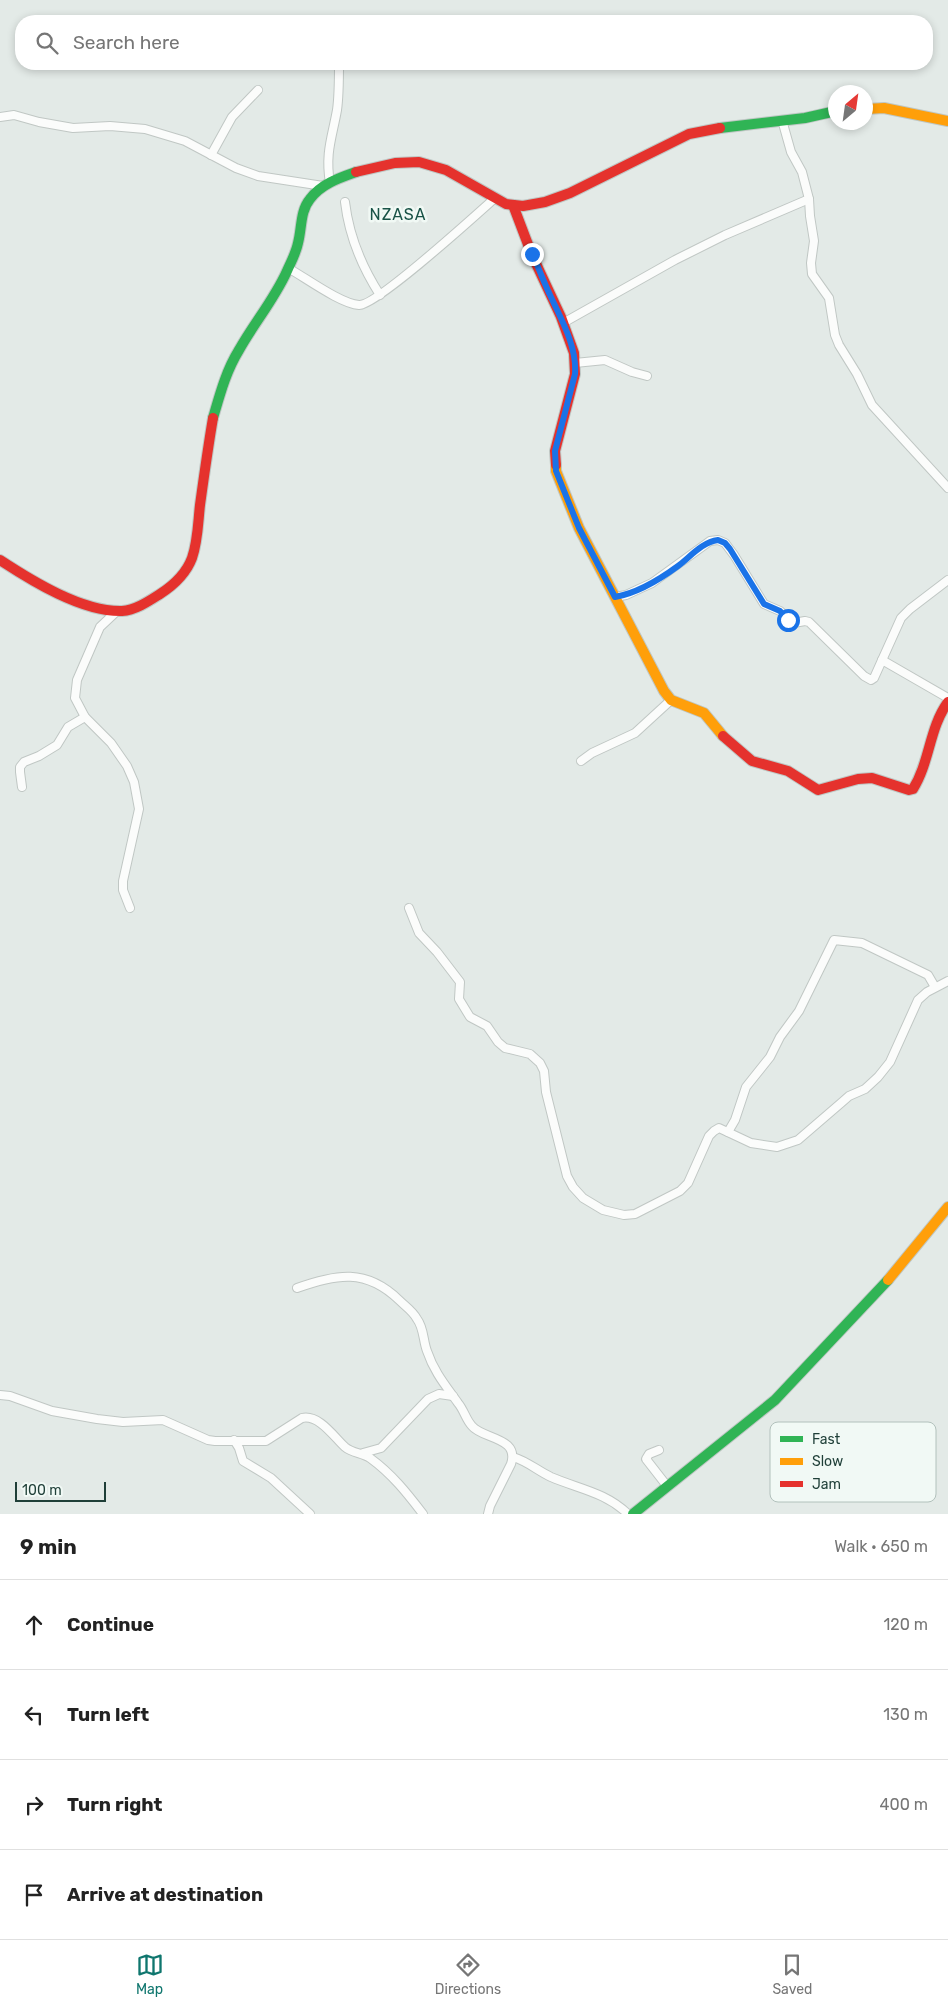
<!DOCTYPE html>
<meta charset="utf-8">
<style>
:root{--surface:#fff;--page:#f2f2f2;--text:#222;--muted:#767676;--line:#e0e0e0;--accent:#0f766e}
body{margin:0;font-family:Rubik,sans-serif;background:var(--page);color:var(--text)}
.compass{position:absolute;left:828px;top:85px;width:45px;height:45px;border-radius:50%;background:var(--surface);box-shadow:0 2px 8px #0003;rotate:29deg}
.scale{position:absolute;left:15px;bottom:12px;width:91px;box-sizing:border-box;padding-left:5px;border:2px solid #1f3f38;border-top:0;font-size:14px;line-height:18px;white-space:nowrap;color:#1f3f38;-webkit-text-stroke:4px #f1f9f5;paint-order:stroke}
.stop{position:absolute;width:15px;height:15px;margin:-11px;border:4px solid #1a73e8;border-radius:50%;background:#fff}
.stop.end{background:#1a73e8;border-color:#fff;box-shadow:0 1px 5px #0008}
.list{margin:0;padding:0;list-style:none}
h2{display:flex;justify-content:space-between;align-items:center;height:65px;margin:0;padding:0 20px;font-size:21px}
h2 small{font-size:16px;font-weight:400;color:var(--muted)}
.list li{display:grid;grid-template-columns:32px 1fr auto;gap:15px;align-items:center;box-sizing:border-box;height:90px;padding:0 20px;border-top:1px solid var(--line)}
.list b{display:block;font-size:19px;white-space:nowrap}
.list em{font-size:16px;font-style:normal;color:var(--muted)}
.icon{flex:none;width:28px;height:28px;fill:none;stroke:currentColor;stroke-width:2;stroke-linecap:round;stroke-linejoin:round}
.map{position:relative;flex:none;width:948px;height:1514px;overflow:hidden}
.search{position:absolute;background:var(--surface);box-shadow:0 2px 8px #0003;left:15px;right:15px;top:15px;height:55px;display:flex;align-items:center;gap:12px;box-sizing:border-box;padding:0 18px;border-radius:20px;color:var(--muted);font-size:19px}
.sheet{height:425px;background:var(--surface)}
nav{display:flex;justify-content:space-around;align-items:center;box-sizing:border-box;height:70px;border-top:1px solid var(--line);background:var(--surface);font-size:14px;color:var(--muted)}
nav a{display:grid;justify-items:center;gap:2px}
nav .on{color:var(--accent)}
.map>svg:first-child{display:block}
</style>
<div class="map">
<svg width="948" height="1514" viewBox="0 0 948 1514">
<rect width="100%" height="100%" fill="#e3eae7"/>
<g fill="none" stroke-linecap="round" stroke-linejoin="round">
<g stroke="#c0c7c4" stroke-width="10">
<g id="street">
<polyline points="0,117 14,115 39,122 73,128 110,126 145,129 185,141 236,168 258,176 323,186"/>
<polyline points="782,120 791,152 802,172 809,199 810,216 814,241 811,263 812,274 829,298 835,335 839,345 857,374 872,405 948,488"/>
<polyline points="211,155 232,117 258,90"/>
<path d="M330,183c-5,-30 2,-45 7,-73 2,-14 2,-31 2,-46"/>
<path d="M345,202c4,34 17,65 35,93"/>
<path d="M288,268c18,10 53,36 71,37 17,1 118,-91 136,-107"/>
<polyline points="563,323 675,260 725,235 809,199"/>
<polyline points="575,363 605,360 632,372 647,376"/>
<polyline points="615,597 626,595 652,583 710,541 718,540 725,543 734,555 764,604 780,611 794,623 805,621 809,622 864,676 871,680 874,678 901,618 910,609 948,580"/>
<polyline points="117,611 100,627 77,680 75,698 85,717 111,743 127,766 134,782 139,809 123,881 123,890 130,908"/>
<polyline points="882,660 948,698"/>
<polyline points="581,761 592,753 635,733 671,700"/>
<polyline points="22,787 20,772 20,767 24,762 39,756 57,745 68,727 85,717"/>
<polyline points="409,908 419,933 437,952 460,982 459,999 470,1017 487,1026 498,1042 505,1048 530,1054 540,1063 544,1071 546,1092 567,1176 573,1187 583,1198 603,1210 624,1215 635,1214 680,1191 688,1183 709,1136 714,1131 719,1128 751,1143 777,1147 798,1140 841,1103 849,1096 865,1089 878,1077 890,1062 918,1000 927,992 948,981"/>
<polyline points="728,1132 735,1120 746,1087 770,1057 780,1037 799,1011 834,940 862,943 928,975 935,987"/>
<path d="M297,1288c39,-14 69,-20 102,12 6,6 14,11 18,19 7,9 6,22 10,32 7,21 19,35 31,52 6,7 8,17 14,23 10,13 48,11 39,38l-21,42 -2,8"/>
<path d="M0,1395l10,1 42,15 45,8 26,3 40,-2 45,20 7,1h51l36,-23c17,-4 32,19 43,29 7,6 17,6 25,11 22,16 37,35 53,56"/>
<polyline points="234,1440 239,1448 243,1461 271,1478 310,1514"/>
<polyline points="659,1450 649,1454 646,1459 667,1486"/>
<polyline points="363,1453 381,1448 428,1399 439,1394 453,1396"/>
<path d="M513,1457c14,4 25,14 38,20 28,12 54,15 77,37"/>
</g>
</g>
<g stroke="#bfc7c4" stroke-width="12">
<g id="fast">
<polyline points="720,128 805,118 836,111"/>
<path d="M213,418c7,-24 13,-47 26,-68 15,-27 35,-50 48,-79 4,-9 9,-18 11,-28 4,-15 2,-32 12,-44 11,-15 29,-21 46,-27"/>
<polyline points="633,1514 775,1400 888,1280"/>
</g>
</g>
<g stroke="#bfc7c4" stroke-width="12">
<g id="slow">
<polyline points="866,109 884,108 948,121"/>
<polyline points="556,465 556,471 579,528 664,691 671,700 704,713 723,736"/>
<polyline points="888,1280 948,1207"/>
</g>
</g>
<g stroke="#bfc7c4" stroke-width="12">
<g id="jam">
<polyline points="356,172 395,163 419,162 446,170 506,204 523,206 545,202 570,193 689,134 720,128"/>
<polyline points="513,205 532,255 561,317 574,353 575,374 555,451 556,465"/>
<path d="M0,560c32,21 82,52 122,51 14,-1 27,-10 38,-17 14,-9 26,-20 32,-36 6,-17 6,-36 8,-53 4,-29 8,-58 13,-87"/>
<path d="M723,736l29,25 36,10 30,19 40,-11 14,-1 37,12 4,-1c17,-27 16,-61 35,-87"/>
</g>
</g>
<use href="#street" stroke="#fbfcfb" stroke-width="8"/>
<use href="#fast" stroke="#30b455" stroke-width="10"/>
<use href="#slow" stroke="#ff9f0a" stroke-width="10"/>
<use href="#jam" stroke="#e5322d" stroke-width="10"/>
</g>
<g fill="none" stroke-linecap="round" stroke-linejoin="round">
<path stroke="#1a73e8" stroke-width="6" d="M532,254c7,14 12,29 19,43 11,24 26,50 24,77l-20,77 1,20 23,57 36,69c23,-4 44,-17 63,-31 12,-9 24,-24 40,-26l7,3 5,6 34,55 16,7 8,9"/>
</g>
<g text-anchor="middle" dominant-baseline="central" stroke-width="5" stroke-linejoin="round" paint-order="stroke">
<g font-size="16" letter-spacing="1" fill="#195347" stroke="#f1f9f5">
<text x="398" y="214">NZASA</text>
</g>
</g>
<rect x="770" y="1422" width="166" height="80" rx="8" fill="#f1f9f5" stroke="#b2c1bc" stroke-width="1"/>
<rect x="780" y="1436" width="23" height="6" fill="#30b455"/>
<rect x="780" y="1458" width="23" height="7" fill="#ff9f0a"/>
<rect x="780" y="1481" width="23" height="6" fill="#e5322d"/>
<g font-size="14" fill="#1f3f38">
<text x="812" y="1444">Fast</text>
<text x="812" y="1466">Slow</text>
<text x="812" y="1489">Jam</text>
</g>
</svg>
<svg class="compass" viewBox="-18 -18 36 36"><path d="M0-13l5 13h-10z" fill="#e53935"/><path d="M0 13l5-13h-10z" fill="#767676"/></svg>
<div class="scale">100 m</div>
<div class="stop" style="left:788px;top:620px"></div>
<div class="stop end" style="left:532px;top:254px"></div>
<div class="search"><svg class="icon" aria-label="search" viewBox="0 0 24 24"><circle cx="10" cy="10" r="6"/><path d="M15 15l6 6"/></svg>Search here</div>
</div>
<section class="sheet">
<h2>9 min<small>Walk · 650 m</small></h2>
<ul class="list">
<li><svg class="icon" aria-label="ahead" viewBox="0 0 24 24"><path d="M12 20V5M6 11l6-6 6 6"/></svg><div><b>Continue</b></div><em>120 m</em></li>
<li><svg class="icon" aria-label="left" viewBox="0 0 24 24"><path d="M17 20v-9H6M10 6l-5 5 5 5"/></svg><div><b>Turn left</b></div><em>130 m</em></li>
<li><svg class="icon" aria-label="right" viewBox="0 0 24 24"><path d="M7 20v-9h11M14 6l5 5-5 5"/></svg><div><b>Turn right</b></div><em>400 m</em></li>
<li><svg class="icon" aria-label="arrive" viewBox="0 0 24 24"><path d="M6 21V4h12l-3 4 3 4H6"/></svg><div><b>Arrive at destination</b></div></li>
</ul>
</section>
<nav>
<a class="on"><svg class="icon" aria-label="map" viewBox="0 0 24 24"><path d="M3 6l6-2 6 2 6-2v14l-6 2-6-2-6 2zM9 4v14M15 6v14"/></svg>Map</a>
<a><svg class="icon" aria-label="directions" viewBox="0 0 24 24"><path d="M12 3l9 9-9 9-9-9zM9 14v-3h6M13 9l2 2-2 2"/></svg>Directions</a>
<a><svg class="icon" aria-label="saved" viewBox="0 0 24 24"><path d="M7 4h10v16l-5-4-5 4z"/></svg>Saved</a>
</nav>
